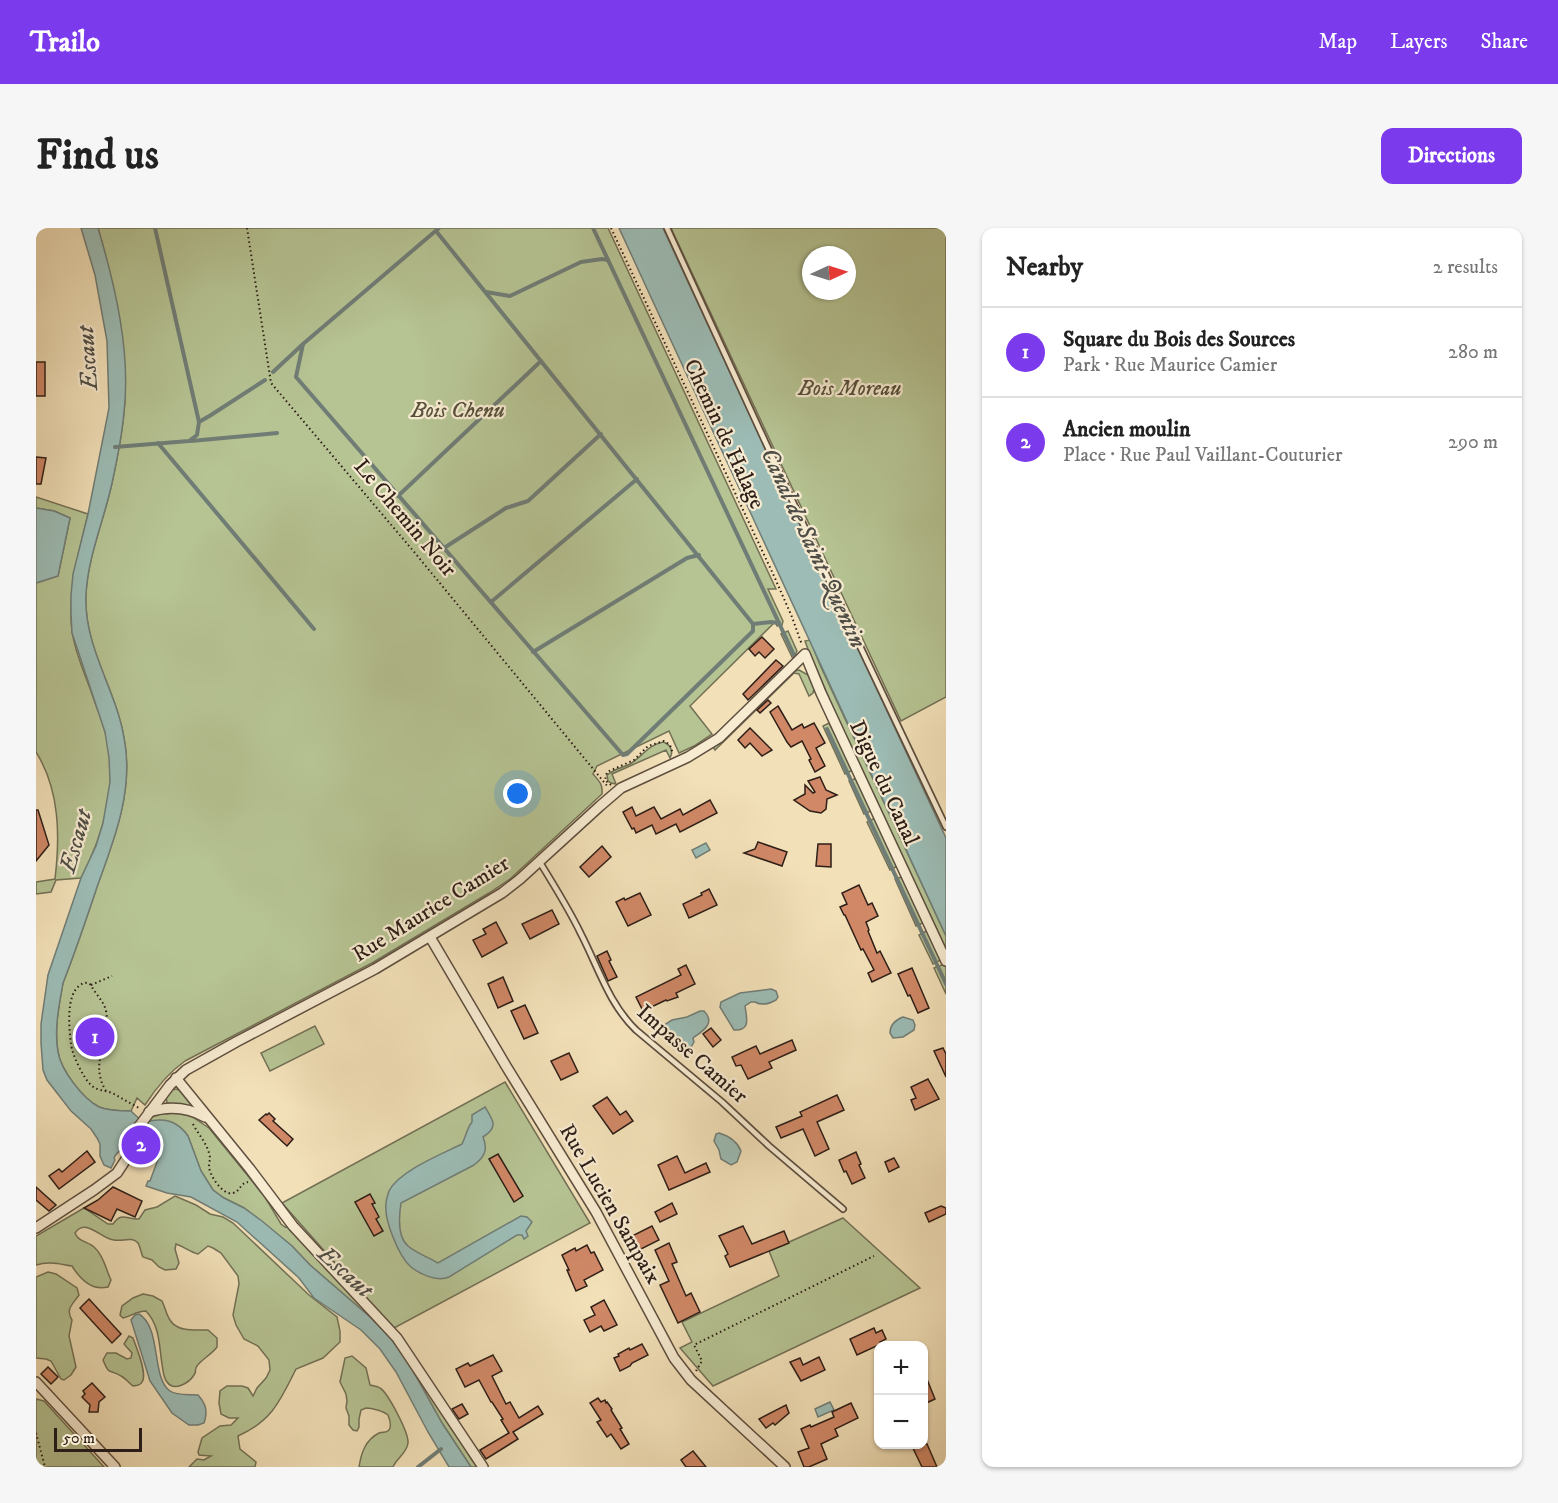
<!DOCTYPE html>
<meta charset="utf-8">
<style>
:root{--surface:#fff;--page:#f6f6f6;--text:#222;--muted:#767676;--line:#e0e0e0;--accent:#7c3aed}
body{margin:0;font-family:"IM FELL DW Pica",serif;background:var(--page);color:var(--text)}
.controls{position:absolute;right:18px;bottom:18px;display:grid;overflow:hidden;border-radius:12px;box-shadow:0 2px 4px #0004}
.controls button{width:54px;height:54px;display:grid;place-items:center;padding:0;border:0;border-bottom:2px solid var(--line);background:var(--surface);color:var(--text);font:30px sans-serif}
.compass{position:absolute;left:766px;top:18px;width:54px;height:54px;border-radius:50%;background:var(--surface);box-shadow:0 2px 4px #0004;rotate:86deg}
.scale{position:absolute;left:18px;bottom:15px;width:88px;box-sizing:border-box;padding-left:6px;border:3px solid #2d1e17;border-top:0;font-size:16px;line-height:21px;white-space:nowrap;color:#2d1e17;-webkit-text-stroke:4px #f7ebd1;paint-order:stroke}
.you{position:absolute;left:482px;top:566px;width:21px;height:21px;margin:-15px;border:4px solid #fff;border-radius:50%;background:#1a73e8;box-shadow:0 0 0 9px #1a73e833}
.badge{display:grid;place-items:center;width:39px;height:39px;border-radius:50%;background:var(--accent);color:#fff;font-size:20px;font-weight:700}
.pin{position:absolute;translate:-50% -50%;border:3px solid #fff;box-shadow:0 2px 6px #0006}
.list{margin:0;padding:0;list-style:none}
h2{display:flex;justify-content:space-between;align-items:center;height:78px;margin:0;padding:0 24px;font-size:26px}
h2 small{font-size:20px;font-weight:400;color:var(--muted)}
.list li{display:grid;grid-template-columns:39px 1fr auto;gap:18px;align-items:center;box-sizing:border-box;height:90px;padding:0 24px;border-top:2px solid var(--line)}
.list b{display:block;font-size:22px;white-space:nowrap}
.list p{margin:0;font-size:20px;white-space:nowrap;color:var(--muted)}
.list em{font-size:20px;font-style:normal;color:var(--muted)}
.map{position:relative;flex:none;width:910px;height:1239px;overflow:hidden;border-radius:12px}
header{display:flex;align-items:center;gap:36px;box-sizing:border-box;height:84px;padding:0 30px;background:var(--accent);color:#fff}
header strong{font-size:28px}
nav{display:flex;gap:33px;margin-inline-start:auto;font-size:21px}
.intro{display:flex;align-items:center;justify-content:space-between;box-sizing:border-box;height:144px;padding:0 36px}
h1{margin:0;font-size:42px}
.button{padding:15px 27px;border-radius:12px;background:var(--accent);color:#fff;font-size:21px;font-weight:700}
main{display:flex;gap:36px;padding:0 36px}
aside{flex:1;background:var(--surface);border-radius:12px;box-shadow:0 2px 4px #0004}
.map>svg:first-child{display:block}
</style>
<header>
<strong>Trailo</strong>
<nav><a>Map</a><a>Layers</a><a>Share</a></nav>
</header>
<div class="intro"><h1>Find us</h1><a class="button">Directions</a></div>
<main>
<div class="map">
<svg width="910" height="1239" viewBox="0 0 910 1239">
<rect width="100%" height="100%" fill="#f2e0b8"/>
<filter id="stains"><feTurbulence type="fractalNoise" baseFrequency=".00333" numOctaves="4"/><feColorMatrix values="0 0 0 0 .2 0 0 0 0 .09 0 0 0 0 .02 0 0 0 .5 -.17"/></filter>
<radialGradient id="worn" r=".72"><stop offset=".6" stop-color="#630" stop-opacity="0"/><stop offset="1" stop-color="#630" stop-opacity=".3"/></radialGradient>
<g fill="#b6c393" stroke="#727055" stroke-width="1.5" fill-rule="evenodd">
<path d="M62,0h510l168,361h-8l15,32 -1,4 -5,1 -2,-4 -85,84 22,28 -18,12 -15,7 -10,-22 -72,35 -4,8c6,7 10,10 9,20l-92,85 -21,14 -117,70 -187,98c-17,12 -29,27 -40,44l-8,-7 -6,13c-11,0 -22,0 -32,-4 -17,-9 -38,-37 -41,-55 -4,-22 1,-47 5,-69 13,-33 24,-66 35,-99 17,-46 36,-96 26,-146 -8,-49 -41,-92 -38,-144 2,-38 18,-74 26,-111 5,-23 10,-48 12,-71 2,-15 1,-31 0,-46 -2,-47 -13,-93 -26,-138z"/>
<path d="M635,0h275v469l-45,24zM775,27h36v36h-36z"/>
<path d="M0,269l52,17c-9,39 -21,77 -16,117 3,23 14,45 21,66 4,12 9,23 12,35 14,49 -1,102 -24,146l-25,2 -5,12 -15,2v-12l19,-3c5,-42 5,-89 -19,-127v-169l22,-7 12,-58 -16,-7 -18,-3z"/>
<polygon points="752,403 761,423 757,431 745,406"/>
<polygon points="774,412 784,437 910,708 910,721 799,484 778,435 777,435 769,413"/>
<polygon points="763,442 772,447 778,461 777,465 773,468 763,446 758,445 679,522 677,519 704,496 754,446 759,443"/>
<polygon points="793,495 817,540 815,543 809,546 787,498"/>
<path d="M627,514c7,2 11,9 7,16l-4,-8 -54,24 4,10 -5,-1 -3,-2 -1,-6c7,-6 15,-7 23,-11 12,-7 18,-19 33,-22z"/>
<polygon points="818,551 822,552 835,580 833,584 828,586 813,553"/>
<polygon points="837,591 841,592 861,636 860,639 854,642 831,594"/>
<polygon points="866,649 889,694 880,698 859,651"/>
<polygon points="892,702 906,730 905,732 897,736 883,707"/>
<polygon points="906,737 909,737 910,739 910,766 898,740"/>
<polygon points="279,798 288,816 234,843 225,825"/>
<path d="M469,854l85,141 -196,105 -43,-46c-1,-10 -5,-16 -15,-18l-54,-61z"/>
<polygon points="141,861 145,864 156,878 131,875 130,868 135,862"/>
<path d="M132,884l20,2 21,14 56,69 16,27 4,3 5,1 102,106 41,60 39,66 6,7h-7l-29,-44 -34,-61 -38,-45 -60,-52 -18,-19 -48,-38 -20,-10 -11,-8 -12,-19 -13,-35c-12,-17 -22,-15 -41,-15 6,-6 13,-8 21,-9z"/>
<path d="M139,968l21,9 14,9 13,3 10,6 76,72 28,22 3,14v11l-17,16 -27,11c-16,32 -24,52 -58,67l2,13 16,13 -1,5h-66l8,-8 7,1 7,-4 -12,-1 -1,-3 4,-14 18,-12 11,-1 7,-7h-9l-8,-4 -2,-11 1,-12 7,-5h15l6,2 5,8 4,-8 9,-10 4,-8 -1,-10 -11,-14 -14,-7 -8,-14 -3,-10 6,-31 -1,-8 -17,-23 -8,-5 -5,-2 -10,8c-8,-2 -13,-7 -22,-10l-1,5 4,14 -3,6 -11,1 -6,-3 -7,-7 -9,-3c-2,-4 -3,-11 -5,-14 -6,-7 -16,-1 -24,-3 -13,-1 -28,-23 -39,-7 4,10 14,8 20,15 9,8 11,22 16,32l-3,7c-16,4 -28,-8 -36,-21 -13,-2 -23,-5 -36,-1v-29l48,-28 24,16h5c9,-13 14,-4 26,-5l6,-9 12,-3z"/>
<polygon points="807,990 884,1060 677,1158 644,1120 656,1114 646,1094 743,1048 733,1023"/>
<path d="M12,1044l8,2 21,14 2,7c-6,9 -14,14 -7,25l-3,16 7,31 -5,8 -7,5 -3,-1 -10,-18 -5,-2 -10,-1v-81z"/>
<path d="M107,1066l10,2 9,5c3,6 4,13 8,19 7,12 25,10 38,10l9,8v9c-6,8 -15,12 -20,19 -4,7 1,2 -3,9 -5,8 -20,17 -27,7 -4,-5 -4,-13 -5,-18 -3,-19 -2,-38 -16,-53 -10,0 -14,5 -23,7l-3,-3 2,-9 11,-8z"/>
<path d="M93,1108l4,2c3,9 15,36 9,44 -2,4 -5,3 -9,4 -4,-3 -8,-8 -12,-10 -12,-8 -11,1 -18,-16l4,-7h9l11,6 4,-1 1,-5 -8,-9z"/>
<path d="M316,1128l14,12 4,17c3,1 7,1 10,3 8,5 29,45 28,55 -1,10 -12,16 -15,24h-34c2,-13 6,-27 20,-34 5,-2 6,1 10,-3 3,-4 1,-10 -1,-15 -5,-4 -16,-7 -22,-7l-5,2 -2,9v8l-2,4 -4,-1 -4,-5v-9l-3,-8 1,-7 -1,-7 -6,-12 5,-24z"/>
<polygon points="0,1171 8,1173 68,1239 0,1239"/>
</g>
<g fill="#9cbcb5" stroke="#707d76" stroke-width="1.5">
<path d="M45,0h17c17,57 33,124 26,184 -2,23 -7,48 -12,71 -8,37 -24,73 -26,111 -3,52 30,95 38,144 10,50 -9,100 -26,146 -11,33 -22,66 -35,99 -4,22 -9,47 -5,69 3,18 24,46 41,55 10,4 21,4 32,4 5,5 10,10 17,10 3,0 7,-1 10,-1 13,-1 23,6 30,16l13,35 12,19 11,8 20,10 18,13 30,25 18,19 60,52 20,20 18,25 34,61 29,44h-22l-21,-35 -32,-60 -16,-23 -19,-19 -47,-32 -15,-20 -62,-56 -46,-25 -24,-4 -21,-7 2,-5h2l10,-27 -14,-6 1,-2 -7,-3v-3h-2l-1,-5 -8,-5 1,11c-5,6 -14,11 -16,17l1,2 -4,8 -7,-3 -4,-9v-12l-3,-6 -6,-9 -20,-18 -24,-31 -4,-10 -2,-27v-19l7,-49 33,-97 15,-32 7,-23 7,-41 -1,-24 -4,-26 -33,-99 -1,-19v-19l2,-21 15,-60 21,-106 -2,-67 -12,-66z"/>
<polygon points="583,0 627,0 910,610 910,708"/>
<polygon points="0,280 18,283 34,290 22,348 0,355"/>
<polygon points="670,615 674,622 660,630 656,622"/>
<path d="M735,761l5,2 2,6 -2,3c-7,4 -14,6 -21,2h-4l-6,4c1,10 7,25 -11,24l-14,-23 1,-5 19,-9z"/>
<path d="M664,783h4c12,12 -1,20 -11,27l1,4 -4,7 -2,-1 -8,-9 -13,-5 -3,-9 8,-5 15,-3z"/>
<path d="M867,789l10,3 2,5 -1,5 -11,7 -10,1 -3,-5c0,-8 5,-13 13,-16z"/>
<path d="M449,879c8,13 14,20 -2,30 5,12 2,20 -9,28l-73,38c-2,13 -4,34 7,43 8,7 20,11 30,17l83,-47 6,1 5,5 -6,9 2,5 -4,3 -2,-4h-5l-68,42c-11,5 -28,-2 -38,-10 -12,-10 -27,-47 -25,-63 0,-4 2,-10 3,-13 10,-20 53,-37 73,-47 4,-8 5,-16 10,-22v-7z"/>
<path d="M683,905c10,3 18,8 22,18l-4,11 -6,3 -10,-6 -2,-9 -5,-9 2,-7z"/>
<path d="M103,1086c23,14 12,64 31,77 7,5 19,3 28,4 8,9 10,16 6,28l-6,2h-9l-17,-12 -22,-32 -19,-61 4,-5z"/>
<polygon points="794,1174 798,1182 782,1189 779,1181"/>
</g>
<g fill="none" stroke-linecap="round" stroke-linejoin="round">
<g stroke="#707d76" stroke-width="4">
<polyline points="119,0 163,194"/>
<polyline points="557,0 758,427"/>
<polyline points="400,3 717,396 735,394 743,395"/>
<polyline points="450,64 474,68 545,34 566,31 572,32"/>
<polyline points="267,116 260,149 587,527 591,526 717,403 717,396"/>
<polyline points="237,144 267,116 403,0"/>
<polyline points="155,213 241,205"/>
<polyline points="122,215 278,401"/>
<polyline points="79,219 153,213 161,207 163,194 175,187 229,152"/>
<polyline points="362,268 505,133"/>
<polyline points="408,320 470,280 492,273 565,206"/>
<polyline points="455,374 601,251"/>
<polyline points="497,424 651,330 663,327"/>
<polyline points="791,501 910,756"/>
<polyline points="382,1239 405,1221"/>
</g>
</g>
<g fill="#d08867" stroke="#2d1e17" stroke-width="1.5">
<rect x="0" y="134" width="9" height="34"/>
<polygon points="0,229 10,230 5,256 0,256"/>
<polygon points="726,409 738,421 729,430 723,424 719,428 713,421"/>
<polygon points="740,432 747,438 712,472 707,466"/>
<polygon points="732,472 735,475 724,485 721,482"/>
<polygon points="742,478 756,502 766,496 768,500 778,495 789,515 780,520 789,538 779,544 773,532 775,531 766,513 755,519 751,514 734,484"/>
<polygon points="714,500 736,522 726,528 714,515 709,520 702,512"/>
<polygon points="784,549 790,562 801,567 791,571 790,581 785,585 774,583 758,572 769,566 769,557 777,565 779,564 772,553"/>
<polygon points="674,572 681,585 644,604 640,596 620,606 616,597 600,605 598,600 596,601 587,584 596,579 600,588 618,579 625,591 644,581 647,587"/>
<polygon points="0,582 2,582 13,617 0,633"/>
<polygon points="722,614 751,624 746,638 708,625 719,621"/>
<polygon points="782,616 795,616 795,639 780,638"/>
<polygon points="566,618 575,629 553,649 544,639"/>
<polygon points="823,657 832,677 836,675 842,688 830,694 833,702 832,703 841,725 844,723 855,745 836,754 832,745 838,742 827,721 825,722 809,687 808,687 804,679 811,676 806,665"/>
<polygon points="673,661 681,677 653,690 647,676 666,667 665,665"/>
<polygon points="604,665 615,687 592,698 580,674 588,670 589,672"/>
<polygon points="516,682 523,696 494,711 486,696"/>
<polygon points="460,694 471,715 446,729 437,712 450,706 447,701"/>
<polygon points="571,723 575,732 573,733 581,749 572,753 561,728"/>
<polygon points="650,737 659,756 640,765 642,769 631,773 630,772 607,783 600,769 645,747 642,741"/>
<polygon points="876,740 893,780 882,785 874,767 872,768 862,746"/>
<polygon points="467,749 477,773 462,780 452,756"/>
<polygon points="489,777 502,805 488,811 475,783"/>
<polygon points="675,800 685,812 677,819 667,806"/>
<polygon points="756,812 760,822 733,834 736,840 712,851 705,837 700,838 696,829 720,818 724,826"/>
<polygon points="907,820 910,826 910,849 898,823"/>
<polygon points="533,825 542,844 525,852 515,833"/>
<polygon points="892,851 903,871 879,882 875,872 880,870 875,859"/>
<polygon points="801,867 808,882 781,894 793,921 779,928 767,901 745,910 740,899 766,888 764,884"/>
<polygon points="571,869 584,887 590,883 597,893 577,906 557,878"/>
<polygon points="233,885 239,891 237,893 257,911 251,918 223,892 230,886 231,887"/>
<polygon points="51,923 59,934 23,961 13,948 23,941 26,944"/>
<polygon points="820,924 825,936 823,937 829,950 816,956 810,943 808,944 803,932"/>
<polygon points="462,926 487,968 478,974 453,931"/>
<polygon points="641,928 649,945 670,935 674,944 633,962 622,937"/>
<polygon points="858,930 863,939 853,944 849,934"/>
<polygon points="0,959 20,977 13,983 0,972"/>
<polygon points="77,959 106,973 99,989 81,981 75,993 48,980 62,972"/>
<polygon points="334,966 339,975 336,976 343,989 340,991 347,1003 338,1008 319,974"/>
<polygon points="636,975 641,986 624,994 619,984"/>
<polygon points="905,978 910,980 910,986 893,994 889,985"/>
<polygon points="616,998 623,1012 601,1023 594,1009"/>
<polygon points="707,998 716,1016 748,1003 753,1015 694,1039 689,1028 692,1026 683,1008"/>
<polygon points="633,1015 641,1034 636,1036 650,1068 655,1065 664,1084 642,1095 624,1057 633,1053 619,1022"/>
<polygon points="551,1017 555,1025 558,1024 567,1042 548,1052 551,1058 540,1063 531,1042 533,1042 526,1027 539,1020 540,1023"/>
<polygon points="53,1071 85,1106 76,1115 44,1080"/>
<polygon points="568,1072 581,1097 568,1103 565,1098 554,1104 548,1092 559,1087 555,1079"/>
<polygon points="838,1100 840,1105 846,1102 850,1111 844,1114 845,1116 821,1127 814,1111"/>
<polygon points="606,1116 612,1127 596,1135 594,1138 584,1143 578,1130 583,1128 582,1126 593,1120 594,1122"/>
<polygon points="457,1127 466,1143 456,1148 470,1176 474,1174 483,1190 502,1178 507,1186 477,1204 482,1211 450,1231 444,1222 473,1205 465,1192 467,1191 456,1174 455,1174 443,1152 429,1159 420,1141 432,1135 434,1138"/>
<polygon points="783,1129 789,1142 765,1153 754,1134 764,1130 767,1137"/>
<polygon points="12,1139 22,1149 15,1156 5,1146"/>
<polygon points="888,1144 899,1171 888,1176"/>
<polygon points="56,1155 69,1169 63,1174 62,1184 53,1184 54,1177 46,1169 49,1166 47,1163"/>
<polygon points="562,1170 565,1174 569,1172 570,1175 571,1174 576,1181 575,1182 586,1200 584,1201 593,1216 585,1221 575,1206 571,1209 561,1194 565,1192 554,1175"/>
<polygon points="815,1175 822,1190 799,1201 802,1208 785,1216 791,1231 773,1239 768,1239 762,1224 773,1220 765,1201 774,1197 775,1199 798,1189 796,1184"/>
<polygon points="426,1176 432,1186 423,1191 416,1181"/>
<polygon points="750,1177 753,1185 739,1197 737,1195 730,1200 723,1191"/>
<polygon points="875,1216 891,1216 901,1239 886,1239"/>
<polygon points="657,1223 670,1239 650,1239 645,1232"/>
</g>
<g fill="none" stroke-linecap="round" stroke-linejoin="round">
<g stroke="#5e4e3f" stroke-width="8">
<g id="service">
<polyline points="631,0 802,372 910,599"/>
<path d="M503,633c15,24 30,48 42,73 17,33 28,70 55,96l86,72 47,44 74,63"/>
</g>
</g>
<g stroke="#5e4e3f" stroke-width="12">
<g id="minor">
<polyline points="394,709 470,838 560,984 638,1130 655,1152 749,1239"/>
<polyline points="140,850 214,941 257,998 361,1110 447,1239"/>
<path d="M113,884c19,-6 38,-5 56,5"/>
<polyline points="0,1000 58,962 81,945 96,922 98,905 134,857 150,842 200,814 339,741 466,665 484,651 564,578 585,560 652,529 683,510 769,426 785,465 910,733"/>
<polyline points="0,1154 79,1239"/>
</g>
</g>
<g stroke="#2d1e17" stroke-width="2" stroke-dasharray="1.5 3" stroke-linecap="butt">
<polyline points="211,0 235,155 379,325 572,559"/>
<polyline points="575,0 738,348 756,389 766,417"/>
<polyline points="575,557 569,552 571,544 598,532 612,518 628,513 634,517 637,526"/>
<polyline points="55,757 76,748"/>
<path d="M70,863c-18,-30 6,-50 0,-80 -2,-10 -11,-17 -15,-26 -4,-3 -7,-3 -12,1 -13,10 -10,42 -8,58 1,10 12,34 20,41 6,6 14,5 21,8 10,5 19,11 29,16"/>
<path d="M157,896c5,10 13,18 16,29 2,5 0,9 0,14 1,9 14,29 24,26 8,-2 6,-9 15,-11"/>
<polyline points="660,1143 666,1133 658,1117 838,1028"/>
<polyline points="0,1205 9,1239"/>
</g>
<use href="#service" stroke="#f7ebd1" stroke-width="4.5"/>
<use href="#minor" stroke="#f7ebd1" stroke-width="9"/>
</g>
<g text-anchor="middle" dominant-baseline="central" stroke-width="4.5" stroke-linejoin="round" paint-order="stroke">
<g font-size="22" font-style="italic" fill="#56503c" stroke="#f7ebd1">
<text x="814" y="160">Bois Moreau</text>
<text x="422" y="182">Bois Chenu</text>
</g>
<g font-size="22" fill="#2d1e17" stroke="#f7ebd1">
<text transform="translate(688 206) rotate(65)">Chemin de Halage</text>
<text transform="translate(369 290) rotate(50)">Le Chemin Noir</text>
<text transform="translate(848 555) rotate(65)">Digue du Canal</text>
<text transform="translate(395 681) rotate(-32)">Rue Maurice Camier</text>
<text transform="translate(656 826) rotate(41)">Impasse Camier</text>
<text transform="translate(574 976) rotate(60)">Rue Lucien Sampaix</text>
</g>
<g font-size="24" font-style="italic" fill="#4e4d46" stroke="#f7ebd1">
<text transform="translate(52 130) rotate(-94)">Escaut</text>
<text transform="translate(777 320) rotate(65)">Canal de Saint-Quentin</text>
<text transform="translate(40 613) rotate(-74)">Escaut</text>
<text transform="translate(309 1044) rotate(42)">Escaut</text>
</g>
</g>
<rect width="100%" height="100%" filter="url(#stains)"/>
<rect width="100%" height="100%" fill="url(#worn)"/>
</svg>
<div class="controls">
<button>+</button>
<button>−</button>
</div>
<svg class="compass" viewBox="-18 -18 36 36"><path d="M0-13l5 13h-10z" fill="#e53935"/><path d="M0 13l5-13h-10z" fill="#767676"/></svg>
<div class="scale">50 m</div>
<div class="you"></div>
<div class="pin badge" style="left:59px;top:809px">1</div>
<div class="pin badge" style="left:105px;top:917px">2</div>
</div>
<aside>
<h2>Nearby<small>2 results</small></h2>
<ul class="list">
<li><span class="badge">1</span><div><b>Square du Bois des Sources</b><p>Park · Rue Maurice Camier</p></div><em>280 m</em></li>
<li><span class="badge">2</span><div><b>Ancien moulin</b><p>Place · Rue Paul Vaillant-Couturier</p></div><em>290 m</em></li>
</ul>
</aside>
</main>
